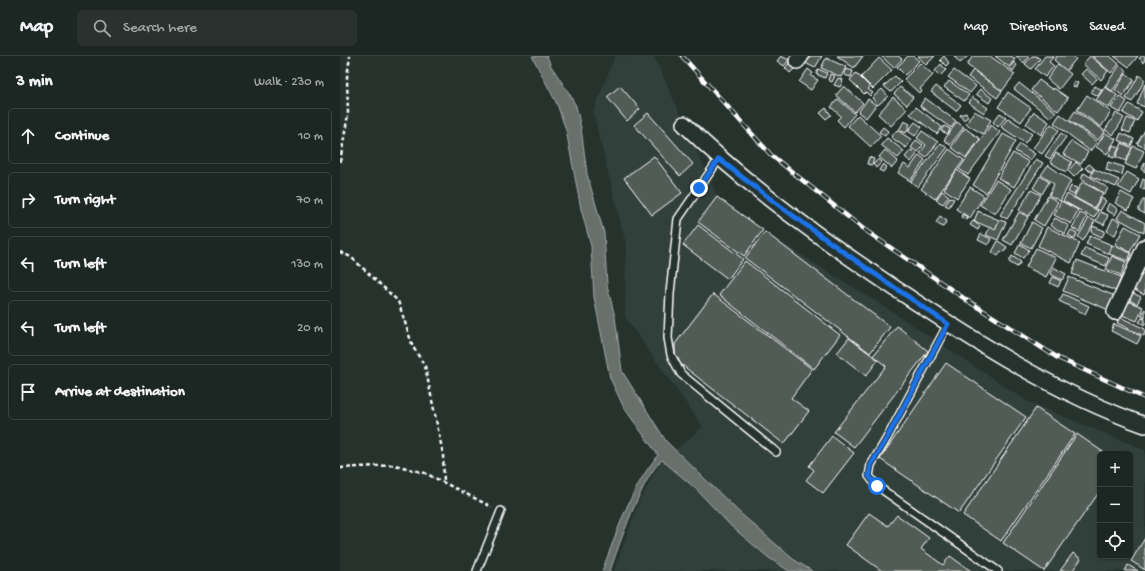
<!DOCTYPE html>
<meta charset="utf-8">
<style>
:root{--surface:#1c2622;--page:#29322f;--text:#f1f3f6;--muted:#a0a5a5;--line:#3a4340}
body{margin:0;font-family:"Gochi Hand",sans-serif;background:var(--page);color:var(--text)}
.controls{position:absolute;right:12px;bottom:12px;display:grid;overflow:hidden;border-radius:6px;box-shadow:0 1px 3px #0004}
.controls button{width:36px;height:36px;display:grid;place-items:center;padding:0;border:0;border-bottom:1px solid var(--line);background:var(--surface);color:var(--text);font:20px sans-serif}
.stop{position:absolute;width:12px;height:12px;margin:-9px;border:3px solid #1a73e8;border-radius:50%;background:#fff}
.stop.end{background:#1a73e8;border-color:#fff;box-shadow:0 1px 4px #0008}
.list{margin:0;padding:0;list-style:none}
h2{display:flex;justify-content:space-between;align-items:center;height:52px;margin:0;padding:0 16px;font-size:17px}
h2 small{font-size:13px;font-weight:400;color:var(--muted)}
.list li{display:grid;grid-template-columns:26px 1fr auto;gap:12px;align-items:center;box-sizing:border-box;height:56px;margin:0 8px 8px;padding:0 8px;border:1px solid var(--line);border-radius:6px}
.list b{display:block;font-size:15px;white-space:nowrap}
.list em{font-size:13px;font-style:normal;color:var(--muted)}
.icon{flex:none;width:22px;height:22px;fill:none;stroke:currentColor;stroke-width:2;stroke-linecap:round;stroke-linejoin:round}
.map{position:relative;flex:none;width:805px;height:515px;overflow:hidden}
header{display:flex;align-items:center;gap:24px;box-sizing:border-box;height:56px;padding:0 20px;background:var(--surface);border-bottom:1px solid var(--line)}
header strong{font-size:19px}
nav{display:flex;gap:22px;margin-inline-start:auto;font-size:14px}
.search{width:280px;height:36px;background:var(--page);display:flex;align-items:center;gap:10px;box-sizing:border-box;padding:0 14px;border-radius:6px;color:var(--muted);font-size:15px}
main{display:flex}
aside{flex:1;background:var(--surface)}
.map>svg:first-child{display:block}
</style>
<header>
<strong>Map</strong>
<div class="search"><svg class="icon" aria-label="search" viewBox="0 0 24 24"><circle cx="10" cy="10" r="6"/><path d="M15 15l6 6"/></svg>Search here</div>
<nav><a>Map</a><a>Directions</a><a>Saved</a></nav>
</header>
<main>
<aside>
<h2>3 min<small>Walk · 230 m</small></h2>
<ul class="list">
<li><svg class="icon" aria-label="ahead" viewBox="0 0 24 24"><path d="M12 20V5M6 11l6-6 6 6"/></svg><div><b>Continue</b></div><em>10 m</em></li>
<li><svg class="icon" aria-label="right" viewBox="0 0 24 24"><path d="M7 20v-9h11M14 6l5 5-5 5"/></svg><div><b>Turn right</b></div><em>70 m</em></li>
<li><svg class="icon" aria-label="left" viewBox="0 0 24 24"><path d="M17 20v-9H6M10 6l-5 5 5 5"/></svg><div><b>Turn left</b></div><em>130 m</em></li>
<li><svg class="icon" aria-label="left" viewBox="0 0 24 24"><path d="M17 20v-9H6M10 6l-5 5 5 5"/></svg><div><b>Turn left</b></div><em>20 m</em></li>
<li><svg class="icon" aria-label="arrive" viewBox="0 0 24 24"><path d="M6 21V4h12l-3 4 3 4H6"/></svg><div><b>Arrive at destination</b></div></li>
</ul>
</aside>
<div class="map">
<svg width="805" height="515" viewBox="0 0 805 515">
<rect width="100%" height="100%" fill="#26332d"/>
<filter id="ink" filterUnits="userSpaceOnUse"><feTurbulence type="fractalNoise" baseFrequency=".025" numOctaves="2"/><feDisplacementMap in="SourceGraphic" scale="8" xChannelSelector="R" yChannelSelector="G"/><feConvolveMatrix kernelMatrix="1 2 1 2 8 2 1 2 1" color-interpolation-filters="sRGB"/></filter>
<g filter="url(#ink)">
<path fill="#333f3a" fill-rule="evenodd" d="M275,0h39l67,149 170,106 137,91 117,48v121h-531l25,-69 21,-39 43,-36 -78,-110 1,-73 -33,-132zM760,398h30v102h-30z"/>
<path fill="#67706c" stroke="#a4a9a7" d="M192,0h15l4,10 18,27 7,13 5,22 6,46 17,59 3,52 8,32 7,54 44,70 74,72 53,46 19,12h-23l-20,-13 -38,-32 -36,-38 -33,-28c-20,17 -43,85 -52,111h-8c16,-41 27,-80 56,-116l-34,-47 -14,-30 -16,-81 -3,-51 -10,-37 -15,-79 -9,-26z"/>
<g fill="#515c57" stroke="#fff">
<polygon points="441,0 449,4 444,10 437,5"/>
<polygon points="469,0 482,0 475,12 465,7"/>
<polygon points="497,0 523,0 514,12"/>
<polygon points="541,0 558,0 562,3 554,12"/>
<polygon points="568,0 573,0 579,5 565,19 557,11"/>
<polygon points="578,0 595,0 586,9"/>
<polygon points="604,0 609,7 606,10 600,4"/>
<polygon points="614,0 628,0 620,7"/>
<polygon points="633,0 650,0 675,18 662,35 627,9"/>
<polygon points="655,0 671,0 675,3 669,11"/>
<polygon points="676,0 689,0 684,7"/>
<polygon points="692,0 696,0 700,3 691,13 685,8"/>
<polygon points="705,0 714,0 709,6 714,10 705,21 695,13"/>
<polygon points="717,0 733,0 736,3 726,15 714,4"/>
<polygon points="750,0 768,15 761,24 743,8"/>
<polygon points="752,0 770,0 779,8 771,17"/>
<polygon points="774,0 798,0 789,11"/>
<polygon points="802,0 805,0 804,7 799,2"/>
<polygon points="486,2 506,11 501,21 481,12"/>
<polygon points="539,2 552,14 533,33 521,21"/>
<polygon points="674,6 677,9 673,15 670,12"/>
<polygon points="449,7 455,12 450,17 445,12"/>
<polygon points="580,7 593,19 580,33 582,35 579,37 564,23"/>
<polygon points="601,8 606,14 600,20 595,15"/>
<polygon points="718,8 731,18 719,33 707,23"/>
<polygon points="780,9 787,15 772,35 765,30"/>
<polygon points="468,13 473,17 471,20 478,24 471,34 459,26"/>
<polygon points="478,13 487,17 485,22 476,18"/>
<polygon points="506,13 513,15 511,21 504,19"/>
<polygon points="746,13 757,23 752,28 741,18"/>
<polygon points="614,14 636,30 630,37 608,21"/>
<polygon points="633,14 662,35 657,42 628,21"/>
<polygon points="516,17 530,31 528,33 533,37 530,40 526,36 524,38 510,24"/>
<polygon points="490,18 495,20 492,26 488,24"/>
<polygon points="786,18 794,24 783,40 775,34"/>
<polygon points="799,19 805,24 792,46 786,42"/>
<polygon points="555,20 561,26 551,36 544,30"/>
<polygon points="498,22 503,24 500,31 494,29"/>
<polygon points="699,24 713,34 714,32 728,42 718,55 691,34"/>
<polygon points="609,25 629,39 624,45 604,31"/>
<polygon points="734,25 738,27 736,31 732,30"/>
<polygon points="679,27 716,56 711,62 674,33"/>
<polygon points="805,28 805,51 797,48"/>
<polygon points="280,30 300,53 287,65 267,41"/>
<polygon points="504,30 523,47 515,56 496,39"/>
<polygon points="596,30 621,49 616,55 591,36"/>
<polygon points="755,30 762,34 758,40 751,36"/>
<polygon points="560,31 573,41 567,49 554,38"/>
<polygon points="765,31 777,39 769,52 756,44"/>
<polygon points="542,33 548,40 538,49 532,42"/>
<polygon points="640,33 652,42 649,47 636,38"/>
<polygon points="668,36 691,52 681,66 658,51"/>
<polygon points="747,39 771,56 761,71 737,54"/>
<polygon points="779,40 787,45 780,57 771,52"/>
<polygon points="553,41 567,53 551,70 538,58"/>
<polygon points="632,41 648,52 644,57 629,47"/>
<polygon points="585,42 616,65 611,72 580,50"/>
<polygon points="498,43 515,58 504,71 497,64 501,60 491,51"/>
<polygon points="528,43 536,49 526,62 518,56"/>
<polygon points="789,48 802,56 797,65 783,57"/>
<polygon points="576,51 602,71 597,78 570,58"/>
<polygon points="486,52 491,59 486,63 480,57"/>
<polygon points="634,55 651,64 643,78 626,68"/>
<polygon points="735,55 765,75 758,84 729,64"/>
<polygon points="694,56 709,66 701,79 686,68"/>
<polygon points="308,57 353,108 340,120 294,69"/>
<polygon points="626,57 628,61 623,64 620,59"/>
<polygon points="660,57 666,61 658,71 653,66"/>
<polygon points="776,57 784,62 773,79 765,74"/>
<polygon points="720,58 757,86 750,95 714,67"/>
<polygon points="518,59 541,80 531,91 508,70"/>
<polygon points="668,62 692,78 685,87 661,71"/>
<polygon points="787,62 795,65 790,77 782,74"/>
<polygon points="564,65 570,68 566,77 559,74"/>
<polygon points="575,66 582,71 575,80 568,75"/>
<polygon points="617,66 624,71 610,89 604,84"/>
<polygon points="711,68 719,74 702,98 693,92"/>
<polygon points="651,69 660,76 628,119 619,113"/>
<polygon points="604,70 610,73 608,78 601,75"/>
<polygon points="543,71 548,75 545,80 539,76"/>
<polygon points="625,72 640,83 626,102 611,91"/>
<polygon points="557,74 572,84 566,92 551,81"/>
<polygon points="805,74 805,92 797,88"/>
<polygon points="582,75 598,86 586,102 580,97 586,89 577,82"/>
<polygon points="721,77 726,81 710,103 705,100"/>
<polygon points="765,77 776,83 767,98 756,91"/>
<polygon points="781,77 794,83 791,90 778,84"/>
<polygon points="663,78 676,85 646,137 633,129"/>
<polygon points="547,82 564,95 558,102 541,89"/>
<polygon points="576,84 583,89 578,96 571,92"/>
<polygon points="731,85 748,96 741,108 723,98"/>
<polygon points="601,87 607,92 578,131 571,126"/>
<polygon points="782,87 792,92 786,105 776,101"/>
<polygon points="680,88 695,98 690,104 675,95"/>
<polygon points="773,89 779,92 774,102 769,100"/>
<polygon points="793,90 804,95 796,113 785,108"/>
<polygon points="609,93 624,104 595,143 581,133"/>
<polygon points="545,94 558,105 552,112 539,101"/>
<polygon points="571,94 577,98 571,106 565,101"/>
<polygon points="673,97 689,106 674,131 658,122"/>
<polygon points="716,97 732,106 726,116 710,106"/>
<polygon points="579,99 585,104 570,125 558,117 564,108 570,112"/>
<polygon points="314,100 342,137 312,159 284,122"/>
<polygon points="529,101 534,103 532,109 527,108"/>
<polygon points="539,103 542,106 536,112 533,108"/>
<polygon points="696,103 703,107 667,163 660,159"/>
<polygon points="736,106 743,112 734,121 728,115"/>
<polygon points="768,106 784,111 782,119 766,114"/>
<polygon points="805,107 805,116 801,113"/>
<polygon points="543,108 547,111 543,116 539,114"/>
<polygon points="749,108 754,112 751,116 745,112"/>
<polygon points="708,109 731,125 720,145 709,139 714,128 701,119"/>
<polygon points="754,113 779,124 776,131 751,120"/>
<polygon points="617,114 630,123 617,142 604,133"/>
<polygon points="787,116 799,123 791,138 778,131"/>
<polygon points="744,117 768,132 765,138 741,123"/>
<polygon points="700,120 709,126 702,138 693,132"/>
<polygon points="803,123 805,124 805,134 800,132"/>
<polygon points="656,124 671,133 655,158 640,149"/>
<polygon points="742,126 763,137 754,152 734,141"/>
<polygon points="731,130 737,132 734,139 728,136"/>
<polygon points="630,131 644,140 630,162 616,153"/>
<polygon points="691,134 701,139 689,160 679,154"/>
<polygon points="602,135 609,140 603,148 596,144"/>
<polygon points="781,136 794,143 788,154 775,147"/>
<polygon points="727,138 758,155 754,162 723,145"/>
<polygon points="708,140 718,146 704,170 694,164"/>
<polygon points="377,141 423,174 404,200 358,166"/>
<polygon points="610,141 614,143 609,151 605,149"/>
<polygon points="761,142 766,145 760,155 755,152"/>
<polygon points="803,144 805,144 805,158 798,154"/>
<polygon points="721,145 738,154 731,168 714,159"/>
<polygon points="769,147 778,153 775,159 766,154"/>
<polygon points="782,154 805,167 804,177 777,162"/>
<polygon points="638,155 659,164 655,174 634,165"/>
<polygon points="679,156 688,161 672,189 663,184"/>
<polygon points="760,156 768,159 764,169 756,165"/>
<polygon points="740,157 747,160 739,176 732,172"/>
<polygon points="622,158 629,162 627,164 621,161"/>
<polygon points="600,160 607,165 603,171 596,167"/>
<polygon points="715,162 729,170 725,178 710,169"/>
<polygon points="749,162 755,165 743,185 738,181"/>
<polygon points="773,162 781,166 775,179 767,175"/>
<polygon points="659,164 666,166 658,184 646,179 650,171 655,174"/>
<polygon points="633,165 640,170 638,174 630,169"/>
<polygon points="692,166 702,172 691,192 681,187"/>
<polygon points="358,169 403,203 388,223 343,189"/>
<polygon points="753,170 765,175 762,181 751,176"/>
<polygon points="785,170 800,178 790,196 775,188"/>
<polygon points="707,171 740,187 731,207 698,190"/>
<polygon points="731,174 737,177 735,183 728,179"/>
<polygon points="425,176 550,271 530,297 405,202"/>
<polygon points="641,178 651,183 648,189 638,184"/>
<polygon points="750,180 772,189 769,198 746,188"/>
<polygon points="658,185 667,191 664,196 661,195 658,200 652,196"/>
<polygon points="680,188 689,194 683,202 675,197"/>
<polygon points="772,189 791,197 788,205 769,198"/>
<polygon points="696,192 716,202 706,221 686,211"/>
<polygon points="745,192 769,202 766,210 741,200"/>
<polygon points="672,200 681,206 677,211 669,206"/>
<polygon points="772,200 786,206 781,219 766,213"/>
<polygon points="805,203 805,236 804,239 791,232"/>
<polygon points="737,204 781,221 776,235 732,218"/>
<polygon points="405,205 500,279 474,313 379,239"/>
<polygon points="713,211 726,218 722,224 710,218"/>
<polygon points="713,221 721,225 718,231 710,227"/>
<polygon points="729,221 775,240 769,254 723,235"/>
<polygon points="793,237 801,241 797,248 789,244"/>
<polygon points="373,238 472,313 451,342 469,355 444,388 338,306 335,299 335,288"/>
<polygon points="723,238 749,250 745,258 719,245"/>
<polygon points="787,245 803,251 797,265 782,259"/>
<polygon points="805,253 805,262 801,260"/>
<polygon points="780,261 805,273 804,280 777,267"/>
<polygon points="802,262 805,263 805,269 799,266"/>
<polygon points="774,268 801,280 797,288 771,275"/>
<polygon points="557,270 588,295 514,391 494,376 546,310 533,300"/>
<polygon points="509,282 538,304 526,320 497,297"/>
<polygon points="606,307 686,361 619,457 540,403"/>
<polygon points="696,352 735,378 661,485 623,459"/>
<polygon points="737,378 766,398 760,398 760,435 704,515 663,487"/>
<polygon points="492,380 514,397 483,437 466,424 474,414 469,410"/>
<polygon points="529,457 548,470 557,459 589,482 581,493 603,509 610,500 631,515 542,515 506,489"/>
<polygon points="805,482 805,514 791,505"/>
<polygon points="733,497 741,503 732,515 720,515"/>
<polygon points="788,509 798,515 785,515"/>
</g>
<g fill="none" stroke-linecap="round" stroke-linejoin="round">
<g stroke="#fff" stroke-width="10">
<g id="service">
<polyline points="379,103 338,163 330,237 328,282 331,299 341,318 436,396"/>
<polyline points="608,268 547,382 531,409 529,420 537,430 658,515"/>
<polyline points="137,515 161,455"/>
</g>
</g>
<g stroke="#fff" stroke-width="18">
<g id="minor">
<polyline points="457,5 461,0"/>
<path d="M344,68c65,64 139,116 215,167 77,51 158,103 246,134"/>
<polyline points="775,256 805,191"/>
</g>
</g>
<g stroke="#fff" stroke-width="2.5" stroke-dasharray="4 3" stroke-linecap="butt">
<polyline points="0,106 8,58 7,21 10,0"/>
<polyline points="0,196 11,201 58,245 73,291 85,310 103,398 104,426"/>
<polyline points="0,412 55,409 85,417 152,451"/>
</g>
<use href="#service" stroke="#26332d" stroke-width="7"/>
<use href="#minor" stroke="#26332d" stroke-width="15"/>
<g stroke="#fff" stroke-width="4.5">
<polyline id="rail" points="342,0 431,99 522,172 628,245 718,302 805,342"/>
</g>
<use href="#rail" stroke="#26332d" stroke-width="3" stroke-dasharray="9" stroke-linecap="butt"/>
</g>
</g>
<g fill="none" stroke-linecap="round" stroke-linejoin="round" filter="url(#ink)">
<path stroke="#1a73e8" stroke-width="5" d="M359,132l20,-29c74,59 151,112 229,165l-61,114 -16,27 -2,11 8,10"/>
</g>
</svg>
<div class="controls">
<button>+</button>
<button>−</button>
<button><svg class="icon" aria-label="locate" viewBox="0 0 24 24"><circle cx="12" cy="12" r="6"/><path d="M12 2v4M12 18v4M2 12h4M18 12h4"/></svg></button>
</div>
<div class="stop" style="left:537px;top:430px"></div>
<div class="stop end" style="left:359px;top:132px"></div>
</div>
</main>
